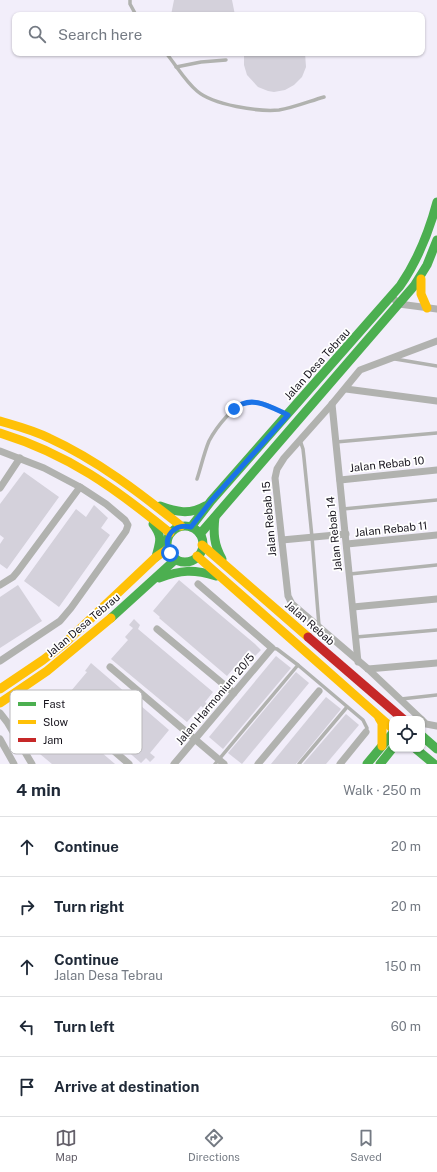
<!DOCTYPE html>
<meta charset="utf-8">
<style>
:root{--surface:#fff;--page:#f2f2f3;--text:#1f2937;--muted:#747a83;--line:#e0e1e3;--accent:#64606a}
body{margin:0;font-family:"Public Sans",sans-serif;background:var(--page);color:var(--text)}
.controls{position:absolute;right:12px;bottom:12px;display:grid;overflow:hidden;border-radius:8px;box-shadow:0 1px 3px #0004}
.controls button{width:36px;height:36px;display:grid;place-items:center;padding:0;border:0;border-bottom:1px solid var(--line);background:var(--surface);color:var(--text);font:20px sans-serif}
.stop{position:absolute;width:12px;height:12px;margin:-9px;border:3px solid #1a73e8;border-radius:50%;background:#fff}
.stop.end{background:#1a73e8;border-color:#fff;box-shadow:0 1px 4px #0008}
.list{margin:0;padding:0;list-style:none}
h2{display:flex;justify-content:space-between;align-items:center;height:52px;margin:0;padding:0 16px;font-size:17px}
h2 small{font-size:13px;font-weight:400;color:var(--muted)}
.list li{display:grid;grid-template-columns:26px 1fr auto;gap:12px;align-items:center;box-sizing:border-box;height:60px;padding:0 16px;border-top:1px solid var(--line)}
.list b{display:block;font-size:15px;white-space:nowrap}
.list p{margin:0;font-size:13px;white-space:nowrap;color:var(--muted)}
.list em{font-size:13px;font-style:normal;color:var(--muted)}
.icon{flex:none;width:22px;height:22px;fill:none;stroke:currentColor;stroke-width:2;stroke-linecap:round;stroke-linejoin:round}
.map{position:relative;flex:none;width:437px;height:764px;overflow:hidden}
.search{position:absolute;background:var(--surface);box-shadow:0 1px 3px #0004;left:12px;right:12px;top:12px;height:44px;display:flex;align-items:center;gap:10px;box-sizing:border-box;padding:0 14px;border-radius:8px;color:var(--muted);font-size:15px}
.sheet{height:352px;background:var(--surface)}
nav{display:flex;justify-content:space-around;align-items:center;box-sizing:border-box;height:56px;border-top:1px solid var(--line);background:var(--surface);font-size:11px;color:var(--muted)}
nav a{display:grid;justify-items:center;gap:2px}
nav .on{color:var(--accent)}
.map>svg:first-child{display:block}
</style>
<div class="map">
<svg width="437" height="764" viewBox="0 0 437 764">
<rect width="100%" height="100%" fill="#f2eefa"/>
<g fill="#d4d1db">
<polygon points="174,0 232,0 235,15 171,15"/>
<polygon points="244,53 305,53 306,67 302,77 294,85 285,90 274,92 268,91 258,87 247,75 244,65"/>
<polygon points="24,472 59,497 7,569 0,564 0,544 4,538 0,535 0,504"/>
<polygon points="94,505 108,518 101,528 110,535 59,607 24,581 76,509 86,517"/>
<polygon points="179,580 255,644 261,650 255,656 249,650 227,676 159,618 160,617 153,611"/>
<polygon points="18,585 42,621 0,648 0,597"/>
<polygon points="134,619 140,625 138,629 213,692 205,702 213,709 209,713 201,706 187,722 111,659 128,640 125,637 133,628 129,625"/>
<polygon points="276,656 291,668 223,749 209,737"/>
<polygon points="91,663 169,730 150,753 155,757 150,762 146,758 141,763 68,699 73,693 71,691 87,672 85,671"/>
<polygon points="296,672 309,683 242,764 228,753"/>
<polygon points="326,697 341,709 296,764 271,764"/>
<polygon points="43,702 67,723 38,739 47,747 67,723 115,764 52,764 40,754 36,749 39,746 29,730 38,725 33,720 41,711 38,708"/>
<polygon points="346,714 359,725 326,764 303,764"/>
</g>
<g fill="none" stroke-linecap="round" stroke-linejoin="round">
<g stroke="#b1b2af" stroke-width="3.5">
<polyline points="130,0 130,4 136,15"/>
<path d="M166,53c10,12 19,28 31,38 16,14 62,21 82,19 14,-2 31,-9 45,-13"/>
<polyline points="176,67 201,62 226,60"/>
<polyline points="395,359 437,366"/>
<polyline points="300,440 303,449 304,458 312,537 319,626"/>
<polyline points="336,442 437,433"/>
<path d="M197,479c4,-12 7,-26 12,-38 7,-13 25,-38 41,-39 13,-2 26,8 37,13"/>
<polyline points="343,509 437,500"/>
<polyline points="350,574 437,565"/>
<polyline points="356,637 437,630"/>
<polyline points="272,648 277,649 298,665 363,720 367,728 366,732"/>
<polyline points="401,699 437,695"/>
<polyline points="215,764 298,665"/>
<polyline points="299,764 347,707"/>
</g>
<g stroke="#b1b2af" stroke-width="7">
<polyline points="392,297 399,304 437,309"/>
<polyline points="346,389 437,401"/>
<polyline points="332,404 358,662"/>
<polyline points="0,451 44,468 80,487 106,504 125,520 128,525 126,531 71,608 60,621 0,661"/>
<polyline points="340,480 437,470"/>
<polyline points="0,488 20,458"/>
<polyline points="282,540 346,534"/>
<polyline points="347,544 437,535"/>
<polyline points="0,585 13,577 18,571 80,487"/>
<polyline points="353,607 437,599"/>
<polyline points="157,629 234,693"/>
<polyline points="110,667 224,764"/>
<polyline points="368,669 437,663"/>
<polyline points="65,709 129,764"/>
<polyline points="0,713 7,722 32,764"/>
<polyline points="421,719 368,669 292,604 288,596 275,478 277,469 284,458 332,404 360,370 437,341"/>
<polyline points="422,720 426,724 437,726"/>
<polyline points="0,739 14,764"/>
<polyline points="174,764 272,648 198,584"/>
<polyline points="258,764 319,691"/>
<polyline points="340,764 366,732"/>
</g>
<g stroke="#4caf50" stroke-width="9">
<path d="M160,506c16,6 30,9 45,0"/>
<path d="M215,517c-2,16 -1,28 7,42"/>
<path d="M153,524c10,13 7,18 3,33"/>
<circle cx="185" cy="544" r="18"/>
<path d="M191,527l20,-26 189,-215c18,-26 29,-54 37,-84"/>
<polyline points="200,534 414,286 427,265 437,240"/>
<path d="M159,578c22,-8 34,-9 57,-2"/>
<polyline points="111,618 176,559"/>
<polyline points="422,736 437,749"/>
<polyline points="416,749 434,764"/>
<polyline points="367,764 392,734"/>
<polyline points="380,764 392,749"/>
</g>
<g stroke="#ffc107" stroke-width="9">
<polyline points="421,279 421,294 427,308"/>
<path d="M0,421c17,5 33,9 49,17 48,22 91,55 132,88"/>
<path d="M0,433c68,21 115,55 170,100"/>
<polyline points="202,545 308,637"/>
<polyline points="197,556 392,728"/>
<polyline points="0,689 43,660 65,643 156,557 168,549"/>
<polyline points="0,703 47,671 111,618"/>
<polyline points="379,718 382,723 382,746"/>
</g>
<polyline stroke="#c62828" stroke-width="9" points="308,637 403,719"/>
</g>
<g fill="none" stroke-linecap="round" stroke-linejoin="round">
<path stroke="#1a73e8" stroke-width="5" d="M170,553c-8,-16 4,-30 21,-26l20,-26 77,-86c-17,-8 -37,-21 -54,-6"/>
</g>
<g text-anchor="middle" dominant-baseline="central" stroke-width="3.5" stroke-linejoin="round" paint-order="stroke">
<g font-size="11" fill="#17141d" stroke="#fff">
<text transform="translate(317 364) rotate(-48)">Jalan Desa Tebrau</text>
<text transform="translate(387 464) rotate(-6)">Jalan Rebab 10</text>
<text transform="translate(269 519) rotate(-95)">Jalan Rebab 15</text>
<text transform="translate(391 529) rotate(-6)">Jalan Rebab 11</text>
<text transform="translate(334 534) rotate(-96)">Jalan Rebab 14</text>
<text transform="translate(310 623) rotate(41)">Jalan Rebab</text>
<text transform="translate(83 625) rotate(-40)">Jalan Desa Tebrau</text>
<text transform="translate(215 699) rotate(-50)">Jalan Harmonium 20/5</text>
</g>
</g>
<rect x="10" y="690" width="132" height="64" rx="6" fill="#fff" stroke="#b9b8bb" stroke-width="1"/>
<rect x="18" y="702" width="18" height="4" fill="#4caf50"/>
<rect x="18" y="720" width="18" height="4" fill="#ffc107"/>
<rect x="18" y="738" width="18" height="4" fill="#c62828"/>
<g font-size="11" fill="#17141d">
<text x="43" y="708">Fast</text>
<text x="43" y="726">Slow</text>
<text x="43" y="744">Jam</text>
</g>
</svg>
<div class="controls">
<button><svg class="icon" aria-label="locate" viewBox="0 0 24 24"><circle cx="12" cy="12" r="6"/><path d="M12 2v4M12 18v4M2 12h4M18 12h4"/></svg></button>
</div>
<div class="stop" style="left:170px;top:553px"></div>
<div class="stop end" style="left:234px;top:409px"></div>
<div class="search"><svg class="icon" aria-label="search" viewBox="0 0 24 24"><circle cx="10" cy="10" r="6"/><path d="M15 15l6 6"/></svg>Search here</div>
</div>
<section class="sheet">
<h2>4 min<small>Walk · 250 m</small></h2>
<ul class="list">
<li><svg class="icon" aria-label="ahead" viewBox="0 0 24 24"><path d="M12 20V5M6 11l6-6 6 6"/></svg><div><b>Continue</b></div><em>20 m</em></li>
<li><svg class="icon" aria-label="right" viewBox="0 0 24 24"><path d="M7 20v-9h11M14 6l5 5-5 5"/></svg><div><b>Turn right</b></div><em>20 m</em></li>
<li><svg class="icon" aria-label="ahead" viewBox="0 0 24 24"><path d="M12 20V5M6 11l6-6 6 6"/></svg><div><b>Continue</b><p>Jalan Desa Tebrau</p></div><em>150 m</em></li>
<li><svg class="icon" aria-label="left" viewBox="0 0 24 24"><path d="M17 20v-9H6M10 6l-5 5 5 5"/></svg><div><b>Turn left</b></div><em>60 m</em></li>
<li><svg class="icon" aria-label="arrive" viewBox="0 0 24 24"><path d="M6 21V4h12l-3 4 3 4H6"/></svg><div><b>Arrive at destination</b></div></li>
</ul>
</section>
<nav>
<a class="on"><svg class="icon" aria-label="map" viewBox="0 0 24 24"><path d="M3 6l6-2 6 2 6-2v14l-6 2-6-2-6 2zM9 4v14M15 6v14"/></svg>Map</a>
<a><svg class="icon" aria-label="directions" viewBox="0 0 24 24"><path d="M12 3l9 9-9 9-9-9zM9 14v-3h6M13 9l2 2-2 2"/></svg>Directions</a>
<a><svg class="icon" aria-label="saved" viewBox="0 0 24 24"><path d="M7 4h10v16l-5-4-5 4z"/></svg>Saved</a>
</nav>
